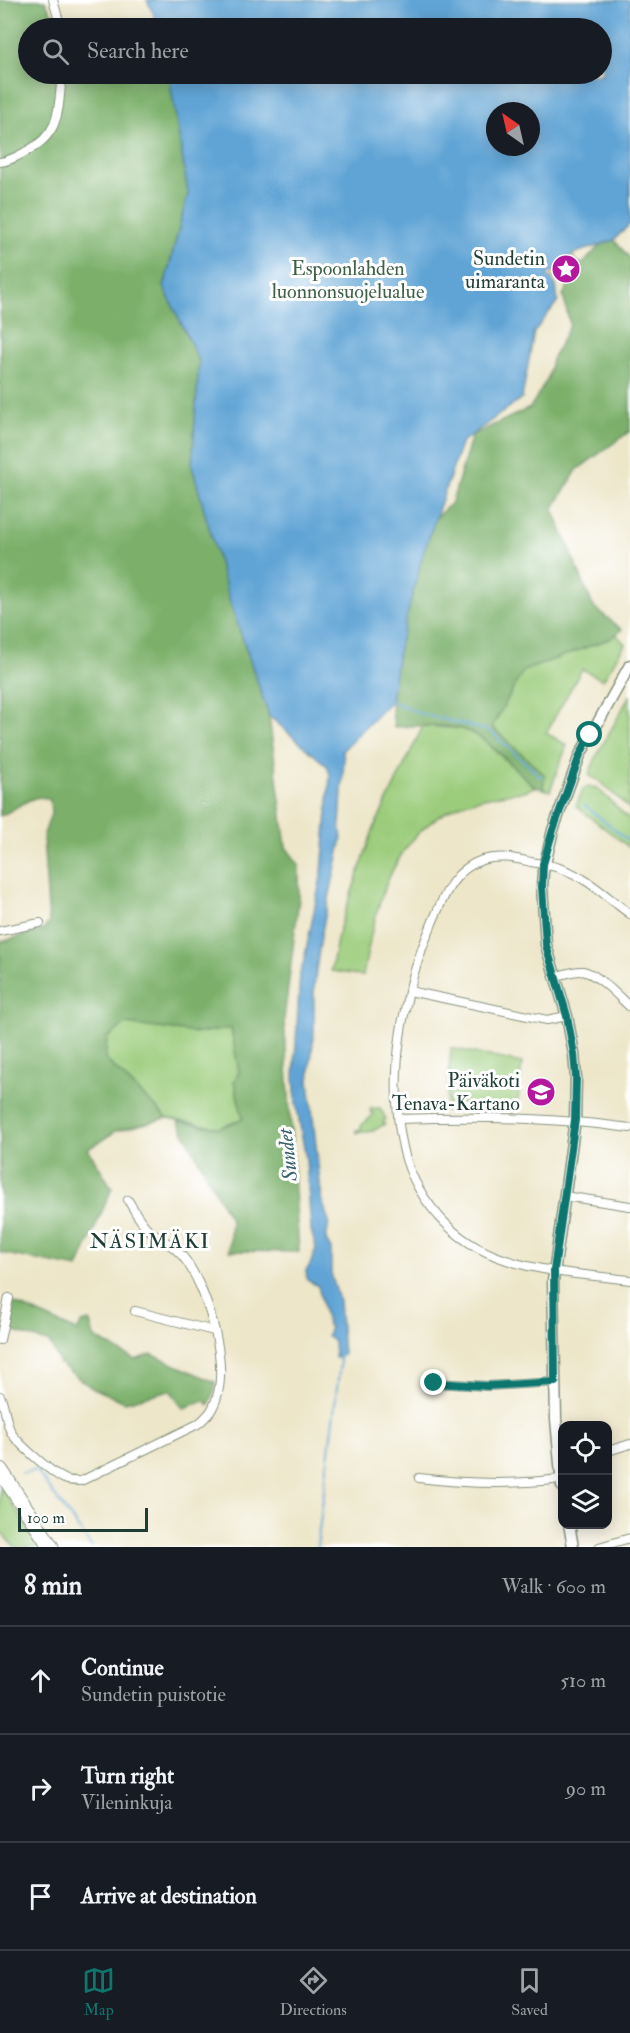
<!DOCTYPE html>
<meta charset="utf-8">
<style>
:root{--surface:#171b24;--page:#20242c;--text:#f1f3f6;--muted:#9ea1a6;--line:#363941;--accent:#0f766e}
body{margin:0;font-family:"IM FELL Double Pica",serif;background:var(--page);color:var(--text)}
.controls{position:absolute;right:18px;bottom:18px;display:grid;overflow:hidden;border-radius:12px;box-shadow:0 3px 15px #0003}
.controls button{width:54px;height:54px;display:grid;place-items:center;padding:0;border:0;border-bottom:2px solid var(--line);background:var(--surface);color:var(--text);font:30px sans-serif}
.compass{position:absolute;left:486px;top:102px;width:54px;height:54px;border-radius:50%;background:var(--surface);box-shadow:0 3px 15px #0003;rotate:326deg}
.scale{position:absolute;left:18px;bottom:15px;width:130px;box-sizing:border-box;padding-left:6px;border:3px solid #1f3d34;border-top:0;font-size:16px;line-height:21px;white-space:nowrap;color:#1f3d34;-webkit-text-stroke:4px #fff;paint-order:stroke}
.stop{position:absolute;width:18px;height:18px;margin:-14px;border:4px solid #0f766e;border-radius:50%;background:#fff}
.stop.end{background:#0f766e;border-color:#fff;box-shadow:0 2px 6px #0008}
.list{margin:0;padding:0;list-style:none}
h2{display:flex;justify-content:space-between;align-items:center;height:78px;margin:0;padding:0 24px;font-size:26px}
h2 small{font-size:20px;font-weight:400;color:var(--muted)}
.list li{display:grid;grid-template-columns:39px 1fr auto;gap:18px;align-items:center;box-sizing:border-box;height:108px;padding:0 24px;border-top:2px solid var(--line)}
.list b{display:block;font-size:22px;white-space:nowrap}
.list p{margin:0;font-size:20px;white-space:nowrap;color:var(--muted)}
.list em{font-size:20px;font-style:normal;color:var(--muted)}
.icon{flex:none;width:33px;height:33px;fill:none;stroke:currentColor;stroke-width:2;stroke-linecap:round;stroke-linejoin:round}
.map{position:relative;flex:none;width:630px;height:1547px;overflow:hidden}
.search{position:absolute;background:var(--surface);box-shadow:0 3px 15px #0003;left:18px;right:18px;top:18px;height:66px;display:flex;align-items:center;gap:15px;box-sizing:border-box;padding:0 21px;border-radius:33px;color:var(--muted);font-size:22px}
.sheet{height:402px;background:var(--surface)}
nav{display:flex;justify-content:space-around;align-items:center;box-sizing:border-box;height:84px;border-top:2px solid var(--line);background:var(--surface);font-size:16px;color:var(--muted)}
nav a{display:grid;justify-items:center;gap:3px}
nav .on{color:var(--accent)}
.map>svg:first-child{display:block}
</style>
<div class="map">
<svg width="630" height="1547" viewBox="0 0 630 1547">
<rect width="100%" height="100%" fill="#fff"/>
<filter id="ink" filterUnits="userSpaceOnUse"><feTurbulence type="fractalNoise" baseFrequency=".0167" numOctaves="2"/><feDisplacementMap in="SourceGraphic" scale="12" xChannelSelector="R" yChannelSelector="G"/><feConvolveMatrix kernelMatrix="1 2 1 2 8 2 1 2 1" color-interpolation-filters="sRGB"/></filter>
<filter id="wash" filterUnits="userSpaceOnUse"><feTurbulence type="fractalNoise" baseFrequency=".008" numOctaves="4" result="noise"/><feDisplacementMap in="SourceGraphic" scale="24" xChannelSelector="R" yChannelSelector="G"/><feGaussianBlur stdDeviation="1.35" result="paint"/><feColorMatrix in="noise" values="0 0 0 0 0 0 0 0 0 0 0 0 0 0 0 0 0 1.4 0 .05"/><feComposite in="paint" operator="in"/></filter>
<g filter="url(#wash)">
<rect width="100%" height="100%" fill="#ede6c9"/>
<g fill="#9bcc7b" stroke="#5d8458" stroke-width="1.5">
<polygon points="616,634 625,644 603,680 582,669 546,733 567,745 550,791 543,789 544,775 492,727 523,671 611,638"/>
<polygon points="630,695 630,809 598,780 591,777 589,774 596,757"/>
<path d="M423,726l41,3 17,9 54,49 -10,4c-21,4 -47,6 -67,15 -69,30 -83,104 -95,170l-32,-5 8,-41 34,-100z"/>
<polygon points="587,786 597,788 630,820 630,848 576,806 583,789"/>
<polygon points="125,1024 199,1033 231,1028 239,1072 234,1081 243,1119 219,1128 167,1118 105,1059 107,1038"/>
<polygon points="451,1048 522,1063 517,1112 446,1112"/>
<polygon points="371,1108 380,1108 386,1119 383,1121 385,1124 373,1131 357,1133 356,1130 362,1129 361,1126 373,1115 373,1112 370,1112"/>
<polygon points="0,1487 5,1493 41,1547 15,1547 0,1531"/>
</g>
<g fill="#7cb06b" stroke="#4e7650" stroke-width="1.5">
<path d="M0,0h45l7,14 77,14h-101v46h141l19,119 -24,94 35,74 -7,105 37,133 40,117 17,131 13,18v33l-15,122 15,232 -70,-1 2,-30 -53,-100 41,7 24,-9 -9,-38 5,-9 -8,-44 -32,5 -73,-9 -19,14 -2,21 62,59 -51,13 -28,18 24,39 -34,80 -78,-15v-311l43,-12 6,-7 -6,-86 8,-23 -1,-14c-16,-10 -35,11 -50,16z"/>
<path d="M614,240l16,18v173l-53,39 -24,39 40,97 29,24 -11,8 -88,33 -31,56 53,48 -2,14 -8,-2c-20,-18 -46,-49 -70,-57 -19,-7 -50,-4 -71,-3l-3,-26 8,-55 31,-123 22,-21 20,-67 58,-27 18,-30 4,-19 18,-34 -7,-30 8,-15 5,-18 7,2 16,-18z"/>
<polygon points="14,1303 77,1331 82,1323 90,1321 94,1337 135,1360 151,1354 215,1382 215,1390 209,1405 205,1401 183,1408 170,1390 125,1402 92,1388 60,1364 50,1343 8,1330 8,1316"/>
</g>
<polygon fill="#eeda9e" stroke="#868c69" stroke-width="1.5" points="573,254 576,262 571,280 553,278 552,270 563,267"/>
<path fill="#61a4d5" stroke="#407084" stroke-width="1.5" fill-rule="evenodd" d="M147,0h483v224l-16,16 -41,14 -10,13 -16,7 9,11 2,16 -24,31 -12,66 -60,44 -39,112 -24,92 -8,55 -49,50 2,7 -4,68 2,12 -21,98 -7,50v46l-5,49 13,119 7,22 -3,18 5,9v24l8,28 4,54 -8,3 -1,-16 -7,-7 3,-8 -3,-3 -9,-38 -11,-6 -1,-10 4,-5 6,-17 -5,-18 -5,-71 -10,-56 -2,-26 6,-104 3,-8 19,-93 8,-97 -3,-9 -58,-50 -40,-117 -37,-133 7,-105 -35,-74 24,-94 -19,-119h433v-46h-442zM495,111h36v36h-36z"/>
<g fill="none" stroke-linecap="round" stroke-linejoin="round">
<g stroke="#61a4d5" stroke-width="2">
<polyline points="391,701 422,714 490,731 541,777"/>
<polyline points="584,805 630,842"/>
<polyline points="22,1473 36,1470 92,1547"/>
<polyline points="317,1547 340,1364 339,1356"/>
</g>
</g>
</g>
<g filter="url(#ink)">
<g fill="none" stroke-linecap="round" stroke-linejoin="round">
<g stroke="#86927e" stroke-width="10">
<g id="street">
<polyline points="53,0 61,28"/>
<path d="M0,162c10,-1 18,-6 27,-11 35,-18 31,-43 35,-77"/>
<path d="M630,914c-21,-15 -43,-37 -68,-45 -10,-4 -20,-5 -31,-7 -16,-4 -32,-7 -49,-2 -29,10 -38,36 -49,61 -30,69 -47,156 -29,231 7,28 22,52 43,73 47,47 121,47 183,55"/>
<polyline points="0,931 40,923"/>
<path d="M554,977c9,-2 19,-7 29,-6 15,3 36,26 47,36"/>
<polyline points="409,991 547,1020 567,1016"/>
<path d="M399,1119c77,-3 154,-2 231,9"/>
<polyline points="564,1196 630,1206"/>
<polyline points="135,1311 214,1331"/>
<polyline points="0,1340 9,1298"/>
<polyline points="434,1383 487,1386 555,1382"/>
<path d="M0,1396c6,11 5,25 11,36 5,10 45,45 56,48 4,1 9,1 14,1l117,-57c6,-5 12,-10 15,-17 19,-37 -4,-112 -26,-145 -10,-15 -24,-21 -38,-32 -9,-8 -15,-20 -21,-30"/>
<polyline points="608,1451 630,1444"/>
<path d="M419,1478c48,6 94,7 142,1"/>
<polyline points="599,1547 630,1538"/>
</g>
</g>
<g stroke="#86927e" stroke-width="13">
<g id="secondary">
<polyline points="562,1486 556,1419 553,1281 575,1120 576,1078 574,1054 567,1016 546,945 542,887 543,872 553,830 580,755 630,665"/>
<polyline points="569,1524 573,1547"/>
</g>
</g>
<g stroke="#86927e" stroke-width="17">
<polyline id="highway" points="0,1470 51,1547"/>
</g>
<use href="#street" stroke="#fff" stroke-width="8"/>
<use href="#secondary" stroke="#fff" stroke-width="10"/>
<use href="#highway" stroke="#fff" stroke-width="15"/>
</g>
</g>
<g fill="none" stroke-linecap="round" stroke-linejoin="round" filter="url(#ink)">
<polyline stroke="#0f766e" stroke-width="8" points="434,1383 487,1386 555,1382 554,1270 575,1120 576,1078 574,1054 567,1016 546,945 542,887 543,864 553,830 580,755 590,735"/>
</g>
<defs>
<g id="sight-disc" transform="scale(1.5)"><circle r="9.5" fill="#b5179e" stroke="#fff"/><path d="M0-6L1.8-2.2L6-1.7L2.9 1.2L3.7 5.4L0 3.3L-3.7 5.4L-2.9 1.2L-6-1.7L-1.8-2.2Z" fill="#fff"/></g>
<g id="school-disc" transform="scale(1.5)"><circle r="9.5" fill="#b5179e" stroke="#fff"/><path d="M0-5L7-2L0 1L-7-2ZM-4 1L0 2.5L4 1V4Q0 6-4 4Z" fill="#fff"/></g>
</defs>
<g fill-rule="evenodd">
<use href="#sight-disc" x="566" y="269"/>
<use href="#school-disc" x="541" y="1092"/>
</g>
<g text-anchor="middle" dominant-baseline="central" stroke-width="6" stroke-linejoin="round" paint-order="stroke">
<g font-size="20" fill="#1f3d34" stroke="#fff" text-anchor="end">
<text x="545" y="258">Sundetin<tspan x="545" dy="23">uimaranta</tspan></text>
<text x="520" y="1080">Päiväkoti<tspan x="520" dy="23">Tenava-Kartano</tspan></text>
</g>
<g font-size="20" fill="#3e6146" stroke="#fff">
<text x="348" y="268">Espoonlahden<tspan x="348" dy="23">luonnonsuojelualue</tspan></text>
</g>
<g font-size="21" font-style="italic" fill="#36616c" stroke="#fff">
<text transform="translate(288 1155) rotate(-96)">Sundet</text>
</g>
<g font-size="21" letter-spacing="1.5" fill="#1f3d34" stroke="#fff">
<text x="150" y="1241">NÄSIMÄKI</text>
</g>
</g>
</svg>
<div class="controls">
<button><svg class="icon" aria-label="locate" viewBox="0 0 24 24"><circle cx="12" cy="12" r="6"/><path d="M12 2v4M12 18v4M2 12h4M18 12h4"/></svg></button>
<button><svg class="icon" aria-label="layers" viewBox="0 0 24 24"><path d="M12 4l9 5-9 5-9-5zM3 14l9 5 9-5"/></svg></button>
</div>
<svg class="compass" viewBox="-18 -18 36 36"><path d="M0-13l5 13h-10z" fill="#e53935"/><path d="M0 13l5-13h-10z" fill="#9ea1a6"/></svg>
<div class="scale">100 m</div>
<div class="stop" style="left:590px;top:735px"></div>
<div class="stop end" style="left:434px;top:1383px"></div>
<div class="search"><svg class="icon" aria-label="search" viewBox="0 0 24 24"><circle cx="10" cy="10" r="6"/><path d="M15 15l6 6"/></svg>Search here</div>
</div>
<section class="sheet">
<h2>8 min<small>Walk · 600 m</small></h2>
<ul class="list">
<li><svg class="icon" aria-label="ahead" viewBox="0 0 24 24"><path d="M12 20V5M6 11l6-6 6 6"/></svg><div><b>Continue</b><p>Sundetin puistotie</p></div><em>510 m</em></li>
<li><svg class="icon" aria-label="right" viewBox="0 0 24 24"><path d="M7 20v-9h11M14 6l5 5-5 5"/></svg><div><b>Turn right</b><p>Vileninkuja</p></div><em>90 m</em></li>
<li><svg class="icon" aria-label="arrive" viewBox="0 0 24 24"><path d="M6 21V4h12l-3 4 3 4H6"/></svg><div><b>Arrive at destination</b></div></li>
</ul>
</section>
<nav>
<a class="on"><svg class="icon" aria-label="map" viewBox="0 0 24 24"><path d="M3 6l6-2 6 2 6-2v14l-6 2-6-2-6 2zM9 4v14M15 6v14"/></svg>Map</a>
<a><svg class="icon" aria-label="directions" viewBox="0 0 24 24"><path d="M12 3l9 9-9 9-9-9zM9 14v-3h6M13 9l2 2-2 2"/></svg>Directions</a>
<a><svg class="icon" aria-label="saved" viewBox="0 0 24 24"><path d="M7 4h10v16l-5-4-5 4z"/></svg>Saved</a>
</nav>
